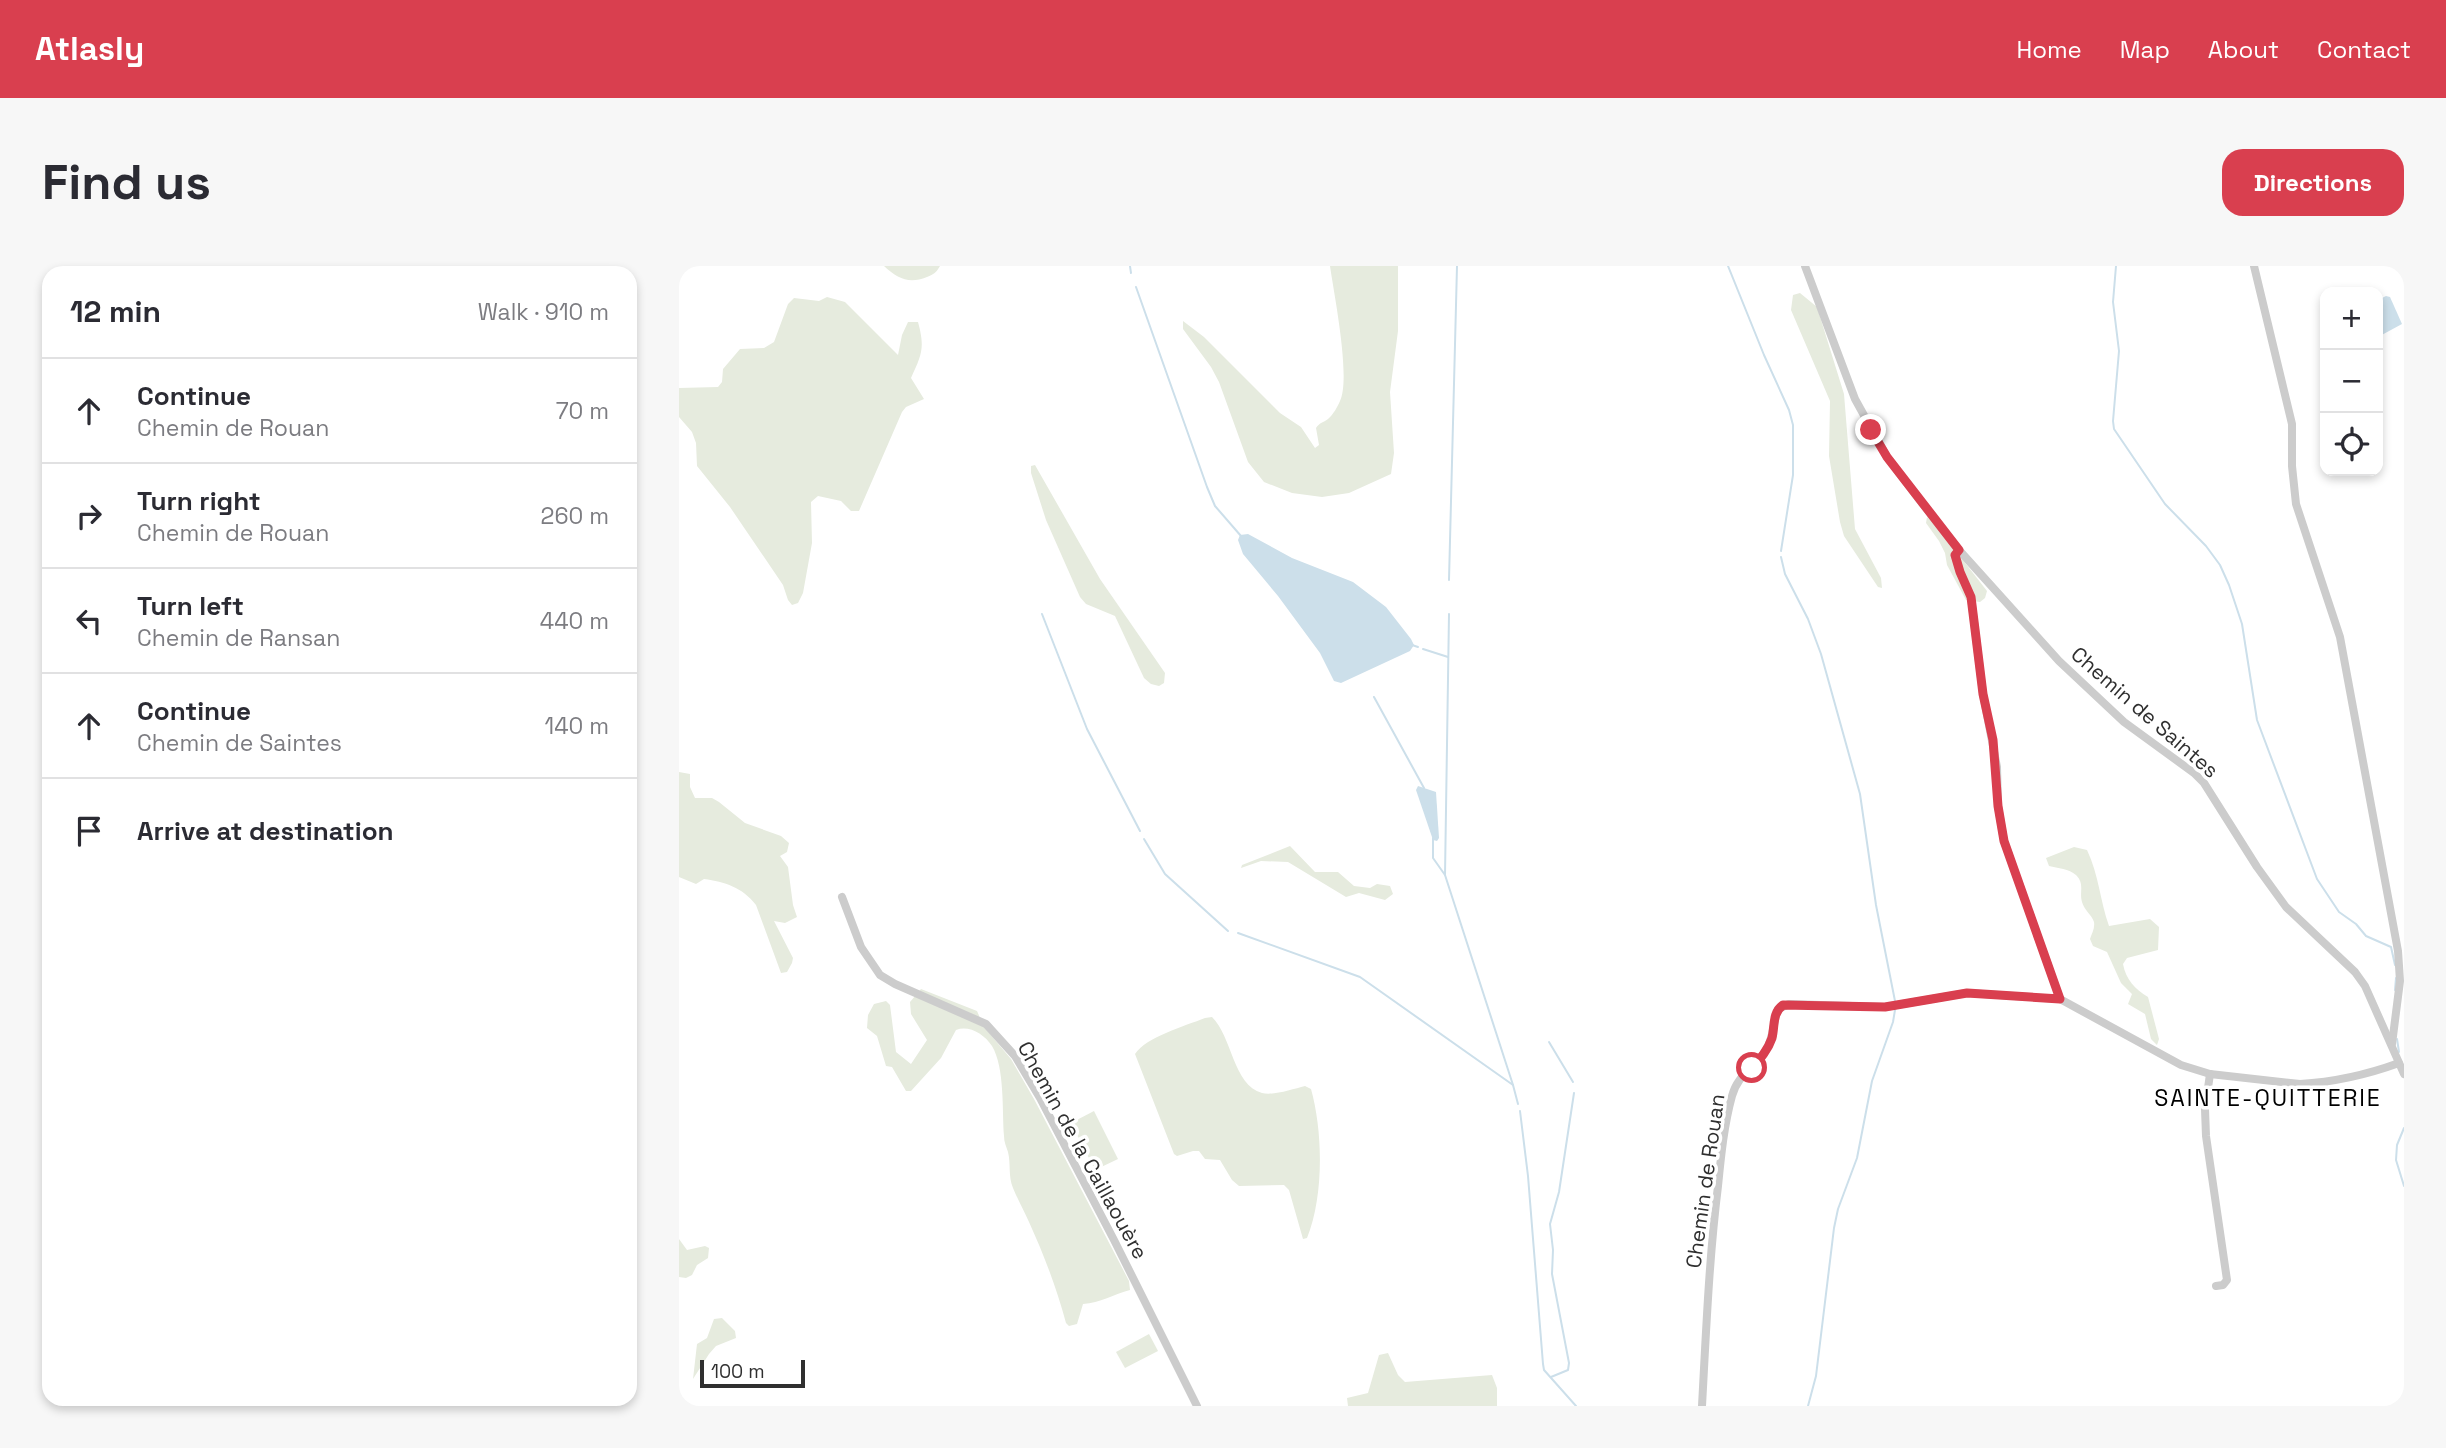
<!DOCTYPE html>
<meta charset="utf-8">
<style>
:root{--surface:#fff;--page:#f7f7f7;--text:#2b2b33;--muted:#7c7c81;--line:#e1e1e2;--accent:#d93f4f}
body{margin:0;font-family:"Space Grotesk",sans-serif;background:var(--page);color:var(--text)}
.controls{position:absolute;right:21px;top:21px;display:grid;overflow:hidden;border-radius:14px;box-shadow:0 4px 10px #0003}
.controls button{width:63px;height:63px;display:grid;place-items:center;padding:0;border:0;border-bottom:2px solid var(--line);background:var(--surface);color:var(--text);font:35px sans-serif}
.scale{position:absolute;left:21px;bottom:18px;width:105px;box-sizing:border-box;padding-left:7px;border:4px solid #2f2f2f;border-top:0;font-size:19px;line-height:24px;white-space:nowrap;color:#2f2f2f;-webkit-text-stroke:5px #fff;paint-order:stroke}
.stop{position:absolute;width:21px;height:21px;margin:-16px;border:5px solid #d93f4f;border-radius:50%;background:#fff}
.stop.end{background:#d93f4f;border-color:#fff;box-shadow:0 2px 7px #0008}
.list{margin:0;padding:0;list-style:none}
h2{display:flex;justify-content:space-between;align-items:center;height:91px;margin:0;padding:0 28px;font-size:30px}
h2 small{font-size:23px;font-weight:400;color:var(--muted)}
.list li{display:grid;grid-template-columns:46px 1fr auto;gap:21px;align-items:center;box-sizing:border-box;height:105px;padding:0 28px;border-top:2px solid var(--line)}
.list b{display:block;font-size:26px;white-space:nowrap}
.list p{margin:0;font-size:23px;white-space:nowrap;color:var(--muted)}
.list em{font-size:23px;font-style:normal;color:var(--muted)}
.icon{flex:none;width:38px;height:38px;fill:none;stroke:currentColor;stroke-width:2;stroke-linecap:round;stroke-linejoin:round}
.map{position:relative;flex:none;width:1725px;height:1140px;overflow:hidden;border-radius:21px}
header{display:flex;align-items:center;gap:42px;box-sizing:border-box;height:98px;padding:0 35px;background:var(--accent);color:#fff}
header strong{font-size:33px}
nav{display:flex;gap:38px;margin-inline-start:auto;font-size:24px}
.intro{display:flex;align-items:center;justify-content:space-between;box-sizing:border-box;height:168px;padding:0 42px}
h1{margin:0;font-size:49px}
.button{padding:18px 32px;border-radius:21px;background:var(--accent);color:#fff;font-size:24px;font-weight:700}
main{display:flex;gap:42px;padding:0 42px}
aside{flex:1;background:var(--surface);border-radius:21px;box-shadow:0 4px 10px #0003}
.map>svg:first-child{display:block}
</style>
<header>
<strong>Atlasly</strong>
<nav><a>Home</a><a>Map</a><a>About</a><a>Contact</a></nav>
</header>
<div class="intro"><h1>Find us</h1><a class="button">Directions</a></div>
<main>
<aside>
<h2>12 min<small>Walk · 910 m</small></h2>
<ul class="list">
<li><svg class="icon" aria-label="ahead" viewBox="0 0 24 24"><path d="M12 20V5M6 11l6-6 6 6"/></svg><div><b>Continue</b><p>Chemin de Rouan</p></div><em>70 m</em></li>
<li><svg class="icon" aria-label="right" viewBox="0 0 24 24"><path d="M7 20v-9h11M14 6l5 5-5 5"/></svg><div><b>Turn right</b><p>Chemin de Rouan</p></div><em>260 m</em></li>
<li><svg class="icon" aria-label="left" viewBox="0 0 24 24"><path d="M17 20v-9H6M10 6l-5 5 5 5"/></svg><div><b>Turn left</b><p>Chemin de Ransan</p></div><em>440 m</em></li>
<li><svg class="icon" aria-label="ahead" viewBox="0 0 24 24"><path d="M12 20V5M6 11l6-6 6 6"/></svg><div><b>Continue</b><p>Chemin de Saintes</p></div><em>140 m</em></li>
<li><svg class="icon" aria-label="arrive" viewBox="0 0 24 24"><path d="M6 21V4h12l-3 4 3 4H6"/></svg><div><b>Arrive at destination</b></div></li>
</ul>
</aside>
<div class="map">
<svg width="1725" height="1140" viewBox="0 0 1725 1140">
<rect width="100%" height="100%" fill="#fff"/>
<g fill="#e6ebde">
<path d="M205,0h56c-4,7 -6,8 -13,11 -18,7 -29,2 -43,-11z"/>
<path d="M651,0h68v65l-8,61 4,61 -3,21 -42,19 -27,4 -30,-4 -28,-11 -16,-20 -29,-80 -8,-15 -28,-38v-8l21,16 76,76 21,14 14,21 4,-3 -3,-17c4,-6 7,-5 12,-9 5,-4 10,-13 12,-18 11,-23 -6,-107 -10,-135z"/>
<polygon points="1121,27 1138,41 1165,128 1176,263 1202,312 1203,322 1199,321 1165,270 1161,256 1150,190 1151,135 1112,44 1114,29"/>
<path d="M148,31l18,5 53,53 4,-20 6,-13h10c7,26 4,32 -7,56l13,21 -18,8 -4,5 -43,99h-8l-10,-10 -23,-5 -7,6 1,41 -9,50 -5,10 -6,2 -4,-5 -5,-15 -53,-78 -33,-41 -1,-23 -4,-11 -13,-15v-29l39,-1 4,-5 1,-13 17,-20 24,-1 10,-6 14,-38 6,-6 25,3z"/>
<polygon points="356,199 421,313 486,407 485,417 480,420 472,418 465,412 436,350 407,338 401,331 367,254 352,207 352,200"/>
<polygon points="1248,251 1255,257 1308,325 1306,332 1301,336 1287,334 1268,299 1266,287 1260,275 1247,257"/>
<path d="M0,506l11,2v13l5,11h17l7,4 26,21 36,13 8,7 -2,9 -7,4 8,11 5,38 4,12 -12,6 -11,-2 19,37 -1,5 -5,9 -6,1 -25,-68c-14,-18 -31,-23 -52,-26l-8,5 -17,-7z"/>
<polygon points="611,580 636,606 659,606 675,620 691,622 698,618 711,620 714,628 706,634 680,627 667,631 609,596 582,595 562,602 563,599"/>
<path d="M1395,581l13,3c12,25 13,51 22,76l41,-7 9,8 -1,23 -31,8 -4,6c3,16 12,25 25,33l11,42 -2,6 -6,-6 -6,-25 -17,-10 4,-10 -11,-11 -14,-31 -14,-6 -3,-7c2,-6 5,-11 4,-17 -2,-7 -10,-12 -12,-20 -3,-10 3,-18 -6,-27 -7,-6 -18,-7 -27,-9l-3,-8z"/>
<path d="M242,723l56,22 7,16 27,32 23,40 95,182 1,9c-16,4 -30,13 -47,14l-6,20 -8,2 -3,-3c-9,-34 -22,-68 -37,-101 -5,-11 -11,-22 -16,-34 -5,-12 -2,-24 -5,-36 -2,-6 -4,-10 -4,-16 -2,-25 1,-68 -12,-90 -8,-12 -23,-21 -36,-16l-15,28 -30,33h-5l-14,-24 -6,-1 -9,-30 -10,-8 1,-13 6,-11 12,-3 4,4 6,47 15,12 16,-24 -16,-26 -1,-12z"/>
<path d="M533,751c20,19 21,68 50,76 11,3 31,-4 43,-7l6,3c12,43 13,107 -4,149l-4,1 -14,-49 -5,-5 -45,1 -7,-6 -12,-20 -15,-1 -6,-8h-6l-16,5 -3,-2 -39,-100c11,-17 50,-28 70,-36z"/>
<polygon points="415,845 439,893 416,904 392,857"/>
<polygon points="0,973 8,984 26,980 30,982 29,992 18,999 13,1009 7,1012 0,1011"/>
<polygon points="43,1052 56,1065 57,1072 37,1080 30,1088 14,1113 18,1078 28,1072 35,1053"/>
<polygon points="470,1068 479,1085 446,1102 437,1086"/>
<polygon points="709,1087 719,1109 726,1116 813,1109 818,1122 818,1140 669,1140 668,1132 689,1127 700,1089"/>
</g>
<g fill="#ccdfea">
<polygon points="1707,30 1711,31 1723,58 1699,71 1699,34"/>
<polygon points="569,268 613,292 674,316 707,341 732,373 735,379 731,385 662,417 655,415 641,387 599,330 564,288 559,274 561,269"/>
<polygon points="739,520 757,526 760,572 758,575 754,574 737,524"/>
</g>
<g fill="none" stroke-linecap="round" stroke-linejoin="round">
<g stroke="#ccdfea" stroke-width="2">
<polyline points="451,0 452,7"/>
<polyline points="1049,0 1085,89 1110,144 1114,159 1114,209 1102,285"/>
<polyline points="1437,0 1434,36 1440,85 1434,155 1435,163 1486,238 1527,280 1541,299 1550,319 1563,358 1578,454 1638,613 1660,646 1677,658 1687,670 1712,681 1716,699"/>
<polyline points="457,21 528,221 536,240 562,270"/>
<polyline points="1102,291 1106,308 1129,353 1142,388 1181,528 1197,639 1216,735"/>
<polyline points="770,314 778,0"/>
<polyline points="363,348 408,463 461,565"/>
<polyline points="770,348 766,609 834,819"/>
<polyline points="733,379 739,381"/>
<polyline points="744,383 769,391"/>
<polyline points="695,431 745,522"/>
<polyline points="754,572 754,592 766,609"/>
<polyline points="465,573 486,608 549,665"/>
<polyline points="559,667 681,711 834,819 839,838"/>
<polyline points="1716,724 1717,712"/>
<polyline points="1718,773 1720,786"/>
<polyline points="870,776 894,816"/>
<polyline points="841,845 849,910 864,1098 865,1104 897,1140"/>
<polyline points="1725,862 1718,879 1717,894 1725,920"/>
<polyline points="872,1111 889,1104 890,1097 873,1008 874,984 871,958 880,926 895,827"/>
<polyline points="1129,1140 1137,1110 1155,962 1159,943 1178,892 1193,815 1214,756 1216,744"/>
</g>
<g stroke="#ccc" stroke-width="8">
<polyline points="1126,0 1176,133 1208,191 1243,237 1280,284 1380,395 1445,456 1515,507 1525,517 1578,601 1607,641 1676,706 1686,720 1725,808"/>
<polyline points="1575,0 1613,158 1613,200 1617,238 1661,371 1719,685 1721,715 1713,778"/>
<path d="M1280,284l-4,5 5,17 11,25 12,97 14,73 1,39 6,35 56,158 121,66 29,9 90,10c36,-2 66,-9 99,-21"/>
<polyline points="163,631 182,681 201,709 216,718 307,758 336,790 361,832 435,974 518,1140"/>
<polyline points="1531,808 1526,843 1527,870 1548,1014 1544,1019 1537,1020"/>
<path d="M1023,1140c4,-73 7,-147 16,-220 3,-30 6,-61 14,-90 6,-23 23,-27 34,-46 8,-13 7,-28 12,-41l11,-5 96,3 82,-14 93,6"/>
</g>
</g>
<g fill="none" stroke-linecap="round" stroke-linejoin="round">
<path stroke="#d93f4f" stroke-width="9" d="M1073,802c8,-9 16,-18 20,-30 3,-12 0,-25 11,-33l102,2 82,-14 93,6 -56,-158 -6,-35 -5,-66 -10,-46 -12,-97 -11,-25 -5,-17 4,-5 -72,-93 -16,-27"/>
</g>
<g text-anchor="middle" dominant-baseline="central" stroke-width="7" stroke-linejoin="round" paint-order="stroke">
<g font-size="21" fill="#2f2f2f" stroke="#fff">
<text transform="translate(1466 446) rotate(41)">Chemin de Saintes</text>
<text transform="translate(404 884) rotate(61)">Chemin de la Caillaouère</text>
<text transform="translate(1026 915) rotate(-82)">Chemin de Rouan</text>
</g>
<g font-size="23" letter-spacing="2" fill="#000" stroke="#fff">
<text x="1589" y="832">SAINTE-QUITTERIE</text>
</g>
</g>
</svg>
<div class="controls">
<button>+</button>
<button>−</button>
<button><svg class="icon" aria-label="locate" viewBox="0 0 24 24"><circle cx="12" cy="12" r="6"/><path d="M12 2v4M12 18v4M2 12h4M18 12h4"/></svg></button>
</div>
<div class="scale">100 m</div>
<div class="stop" style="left:1073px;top:802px"></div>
<div class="stop end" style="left:1192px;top:164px"></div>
</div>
</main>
